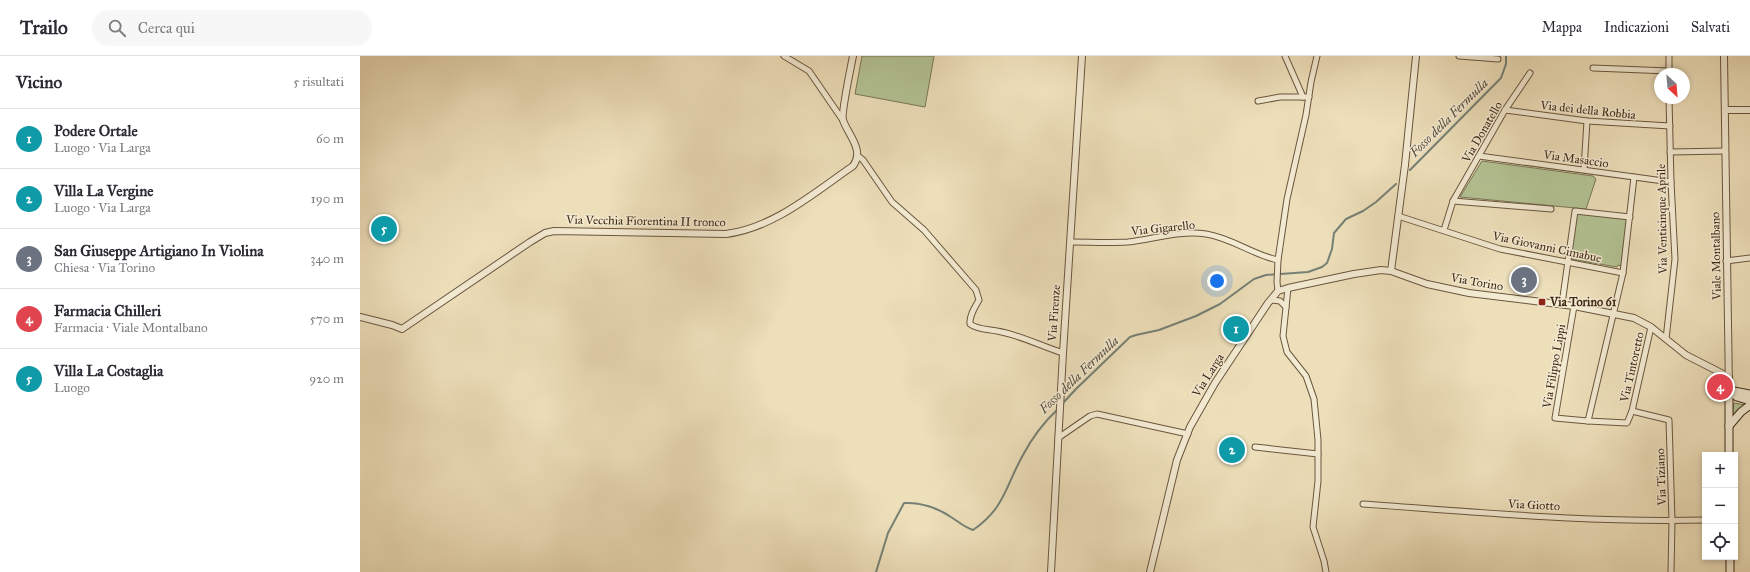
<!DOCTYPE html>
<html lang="it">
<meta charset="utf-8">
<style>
:root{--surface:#fff;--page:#f7f7f7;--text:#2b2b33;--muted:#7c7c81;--line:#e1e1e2;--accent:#8f2418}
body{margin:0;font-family:"IM FELL Great Primer",serif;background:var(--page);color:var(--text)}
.controls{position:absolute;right:12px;bottom:12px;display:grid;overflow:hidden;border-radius:0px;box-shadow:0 2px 6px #0003}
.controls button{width:36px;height:36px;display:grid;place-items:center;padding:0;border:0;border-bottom:1px solid var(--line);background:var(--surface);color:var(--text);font:20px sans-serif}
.compass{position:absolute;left:1294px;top:12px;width:36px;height:36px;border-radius:50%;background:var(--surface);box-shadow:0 2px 6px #0003;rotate:154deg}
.you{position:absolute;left:857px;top:225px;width:14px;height:14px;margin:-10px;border:3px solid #fff;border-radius:50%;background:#1a73e8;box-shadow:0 0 0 6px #1a73e833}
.badge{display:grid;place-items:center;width:26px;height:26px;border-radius:50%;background:var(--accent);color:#fff;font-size:13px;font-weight:700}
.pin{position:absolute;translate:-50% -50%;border:2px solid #fff;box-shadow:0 1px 4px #0006}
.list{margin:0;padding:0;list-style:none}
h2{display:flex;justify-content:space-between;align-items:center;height:52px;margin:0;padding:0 16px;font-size:17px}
h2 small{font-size:13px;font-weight:400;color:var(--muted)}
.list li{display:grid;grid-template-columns:26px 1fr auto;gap:12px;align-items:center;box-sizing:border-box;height:60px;padding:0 16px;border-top:1px solid var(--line)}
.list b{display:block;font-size:15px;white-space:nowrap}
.list p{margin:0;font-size:13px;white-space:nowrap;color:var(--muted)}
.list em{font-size:13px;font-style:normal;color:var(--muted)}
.icon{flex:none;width:22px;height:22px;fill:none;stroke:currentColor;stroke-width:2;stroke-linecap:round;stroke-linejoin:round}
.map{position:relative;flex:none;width:1390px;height:516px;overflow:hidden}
header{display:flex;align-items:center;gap:24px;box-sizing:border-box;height:56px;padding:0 20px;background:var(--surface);border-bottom:1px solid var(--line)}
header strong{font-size:19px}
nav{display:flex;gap:22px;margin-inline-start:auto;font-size:14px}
.search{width:280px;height:36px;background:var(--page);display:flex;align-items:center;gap:10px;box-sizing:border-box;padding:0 14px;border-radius:22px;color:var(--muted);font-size:15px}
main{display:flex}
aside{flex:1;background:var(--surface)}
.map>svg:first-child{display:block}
</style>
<header>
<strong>Trailo</strong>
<div class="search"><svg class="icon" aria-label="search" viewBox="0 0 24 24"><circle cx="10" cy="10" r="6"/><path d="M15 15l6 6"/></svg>Cerca qui</div>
<nav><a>Mappa</a><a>Indicazioni</a><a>Salvati</a></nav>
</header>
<main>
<aside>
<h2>Vicino<small>5 risultati</small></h2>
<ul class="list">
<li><span class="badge" style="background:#0f9aa8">1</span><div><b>Podere Ortale</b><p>Luogo · Via Larga</p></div><em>60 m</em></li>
<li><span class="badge" style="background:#0f9aa8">2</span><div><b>Villa La Vergine</b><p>Luogo · Via Larga</p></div><em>190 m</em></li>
<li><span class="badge" style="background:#6b7280">3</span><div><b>San Giuseppe Artigiano In Violina</b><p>Chiesa · Via Torino</p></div><em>340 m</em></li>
<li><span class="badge" style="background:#e0444e">4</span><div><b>Farmacia Chilleri</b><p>Farmacia · Viale Montalbano</p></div><em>570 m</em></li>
<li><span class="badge" style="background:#0f9aa8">5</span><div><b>Villa La Costaglia</b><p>Luogo</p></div><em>920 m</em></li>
</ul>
</aside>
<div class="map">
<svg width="1390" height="516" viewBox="0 0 1390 516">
<rect width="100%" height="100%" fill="#eddfba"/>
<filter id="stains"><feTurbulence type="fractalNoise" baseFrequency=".005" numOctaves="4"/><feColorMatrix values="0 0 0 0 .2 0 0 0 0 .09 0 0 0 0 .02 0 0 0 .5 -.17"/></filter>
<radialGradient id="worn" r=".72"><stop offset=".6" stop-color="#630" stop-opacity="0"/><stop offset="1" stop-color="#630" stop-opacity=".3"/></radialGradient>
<g fill="#b3c394" stroke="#797655">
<polygon points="502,0 574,0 565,51 495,38"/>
<polygon points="1122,105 1233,120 1236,123 1226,153 1100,141"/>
<polygon points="1217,156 1267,163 1261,210 1258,209 1257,211 1210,203"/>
<polygon points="1374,347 1385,349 1372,361"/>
</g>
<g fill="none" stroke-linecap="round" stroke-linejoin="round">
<g stroke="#768176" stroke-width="2">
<polyline points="1050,114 1141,22 1146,8 1146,0"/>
<polyline points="702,348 716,333 770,281 776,279 799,274 836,260 860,248 894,223 906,219 948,216 962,211 967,207 972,193 974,177 986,163 1003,155 1016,146 1036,128"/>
<path d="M516,516l12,-39 16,-30c16,-1 34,5 47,14 8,5 13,10 22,13 32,-22 32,-43 50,-75 9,-17 20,-32 35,-46"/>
</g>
<g stroke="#6a563f" stroke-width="7">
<g id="minor">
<polyline points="424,0 449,15 482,63"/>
<polyline points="925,0 943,41"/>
<polyline points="1099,0 1138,3"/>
<polyline points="1309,0 1309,17"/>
<polyline points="1233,12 1309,15"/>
<polyline points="898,45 920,41 949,41"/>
<polyline points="1145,54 1227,65 1310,70"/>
<polyline points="1310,96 1365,95"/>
<path d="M498,100l5,4 29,42 32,28 52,60 3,10c-4,7 -10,16 -9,24 8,6 18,5 27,7 23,4 44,15 66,22"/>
<polyline points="1119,100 1311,126"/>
<polyline points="1224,113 1227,65"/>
<polyline points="1093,145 1191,153"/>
<polyline points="1038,160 1140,193 1263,217"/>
<polyline points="1084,174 1093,145 1145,54 1170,17"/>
<path d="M710,186c19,0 39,1 58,0 26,-3 52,-12 78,-8 26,4 47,21 72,26"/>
<polyline points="1366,205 1390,202"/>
<polyline points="928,232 923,280 927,296 946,320 954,343 958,384 958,425 953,471 964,505 966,516"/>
<polyline points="918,235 917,226 918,204 927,143 946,59 951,26 957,0"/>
<polyline points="909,246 912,244 920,245 926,251"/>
<polyline points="1202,248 1215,155 1270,161"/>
<polyline points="1214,250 1195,362 1228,365 1267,367 1272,355 1291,271"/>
<polyline points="1306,283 1315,203 1311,126 1309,42"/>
<polyline points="1272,355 1309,364 1312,465 1311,516"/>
<polyline points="1228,365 1263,217 1274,121"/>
<polyline points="698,382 730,360 737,358 828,378"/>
<polyline points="895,391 958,398"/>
<path d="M1003,448c113,8 228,19 342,16"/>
</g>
</g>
<g stroke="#6a563f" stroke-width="8">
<g id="tertiary">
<polyline points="1364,0 1369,334"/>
<polyline points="1365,54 1390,54"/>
<polyline points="1031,215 1045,109 1056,0"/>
<path d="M0,261l32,8 10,4 128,-87 15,-9 9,-2 172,3c48,-6 89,-42 127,-68 12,-16 -5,-31 -10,-46 -2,-6 8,-54 10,-64"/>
<polyline points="691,516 703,297 722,0"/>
<polyline points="790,516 817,404 830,371 855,327 908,247 918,235 928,232 994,218 1021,214 1031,215 1067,228 1109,237 1214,250 1274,262 1291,271 1326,299 1369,321"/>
</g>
</g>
<g stroke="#3f2916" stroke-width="9">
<g id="secondary">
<polyline points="1369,334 1369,399"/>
<polyline points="1369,334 1377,341 1390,345"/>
<polyline points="1369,334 1390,338"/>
<polyline points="1369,370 1381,356 1390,349"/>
<polyline points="1370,516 1370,501"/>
</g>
</g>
<use href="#minor" stroke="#f3ead2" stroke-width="5"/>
<use href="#tertiary" stroke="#f3ead2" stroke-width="6"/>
<use href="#secondary" stroke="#f3ead2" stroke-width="7"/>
</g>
<rect fill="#8f2418" stroke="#f3ead2" stroke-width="1.5" x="1178" y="242" width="8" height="8" rx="2"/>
<g text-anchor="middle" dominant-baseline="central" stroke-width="3" stroke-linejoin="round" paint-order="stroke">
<g font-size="12" fill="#3f2916" stroke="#f3ead2">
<text transform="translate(1228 54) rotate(6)">Via dei della Robbia</text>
<text transform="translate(1122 76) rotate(-60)">Via Donatello</text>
<text transform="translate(1216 103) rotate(8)">Via Masaccio</text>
<text transform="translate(1302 163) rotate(-91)">Via Venticinque Aprile</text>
<text transform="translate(286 165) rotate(1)">Via Vecchia Fiorentina II tronco</text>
<text transform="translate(803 172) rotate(-6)">Via Gigarello</text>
<text transform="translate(1187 191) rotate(12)">Via Giovanni Cimabue</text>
<text transform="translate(1356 200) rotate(-91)">Viale Montalbano</text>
<text transform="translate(1117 226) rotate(10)">Via Torino</text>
<text transform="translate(694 257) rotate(-86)">Via Firenze</text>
<text transform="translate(1194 310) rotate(-80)">Via Filippo Lippi</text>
<text transform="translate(1272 311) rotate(-77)">Via Tintoretto</text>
<text transform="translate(848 319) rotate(-58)">Via Larga</text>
<text transform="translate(1301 421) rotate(-92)">Via Tiziano</text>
<text transform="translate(1174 449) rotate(3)">Via Giotto</text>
</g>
<g font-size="12" font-weight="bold" fill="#3f2916" stroke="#f3ead2" text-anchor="start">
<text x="1190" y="246">Via Torino 61</text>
</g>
<g font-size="13" font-style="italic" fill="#564e3e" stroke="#f3ead2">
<text transform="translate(1089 62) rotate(-45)">Fosso della Fermulla</text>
<text transform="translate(719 319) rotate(-44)">Fosso della Fermulla</text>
</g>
</g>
<rect width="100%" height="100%" filter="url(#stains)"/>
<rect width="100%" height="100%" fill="url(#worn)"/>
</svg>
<div class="controls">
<button>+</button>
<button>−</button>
<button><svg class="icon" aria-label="locate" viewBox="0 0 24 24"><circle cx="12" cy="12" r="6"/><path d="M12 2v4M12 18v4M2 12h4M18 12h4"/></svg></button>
</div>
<svg class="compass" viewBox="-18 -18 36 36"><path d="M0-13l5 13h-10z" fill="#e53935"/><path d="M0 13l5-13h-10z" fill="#7c7c81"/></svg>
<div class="you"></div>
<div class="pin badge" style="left:876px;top:273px;background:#0f9aa8">1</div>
<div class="pin badge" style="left:872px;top:394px;background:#0f9aa8">2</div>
<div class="pin badge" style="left:1164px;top:224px;background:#6b7280">3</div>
<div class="pin badge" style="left:1360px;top:331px;background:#e0444e">4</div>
<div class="pin badge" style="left:24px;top:173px;background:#0f9aa8">5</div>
</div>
</main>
